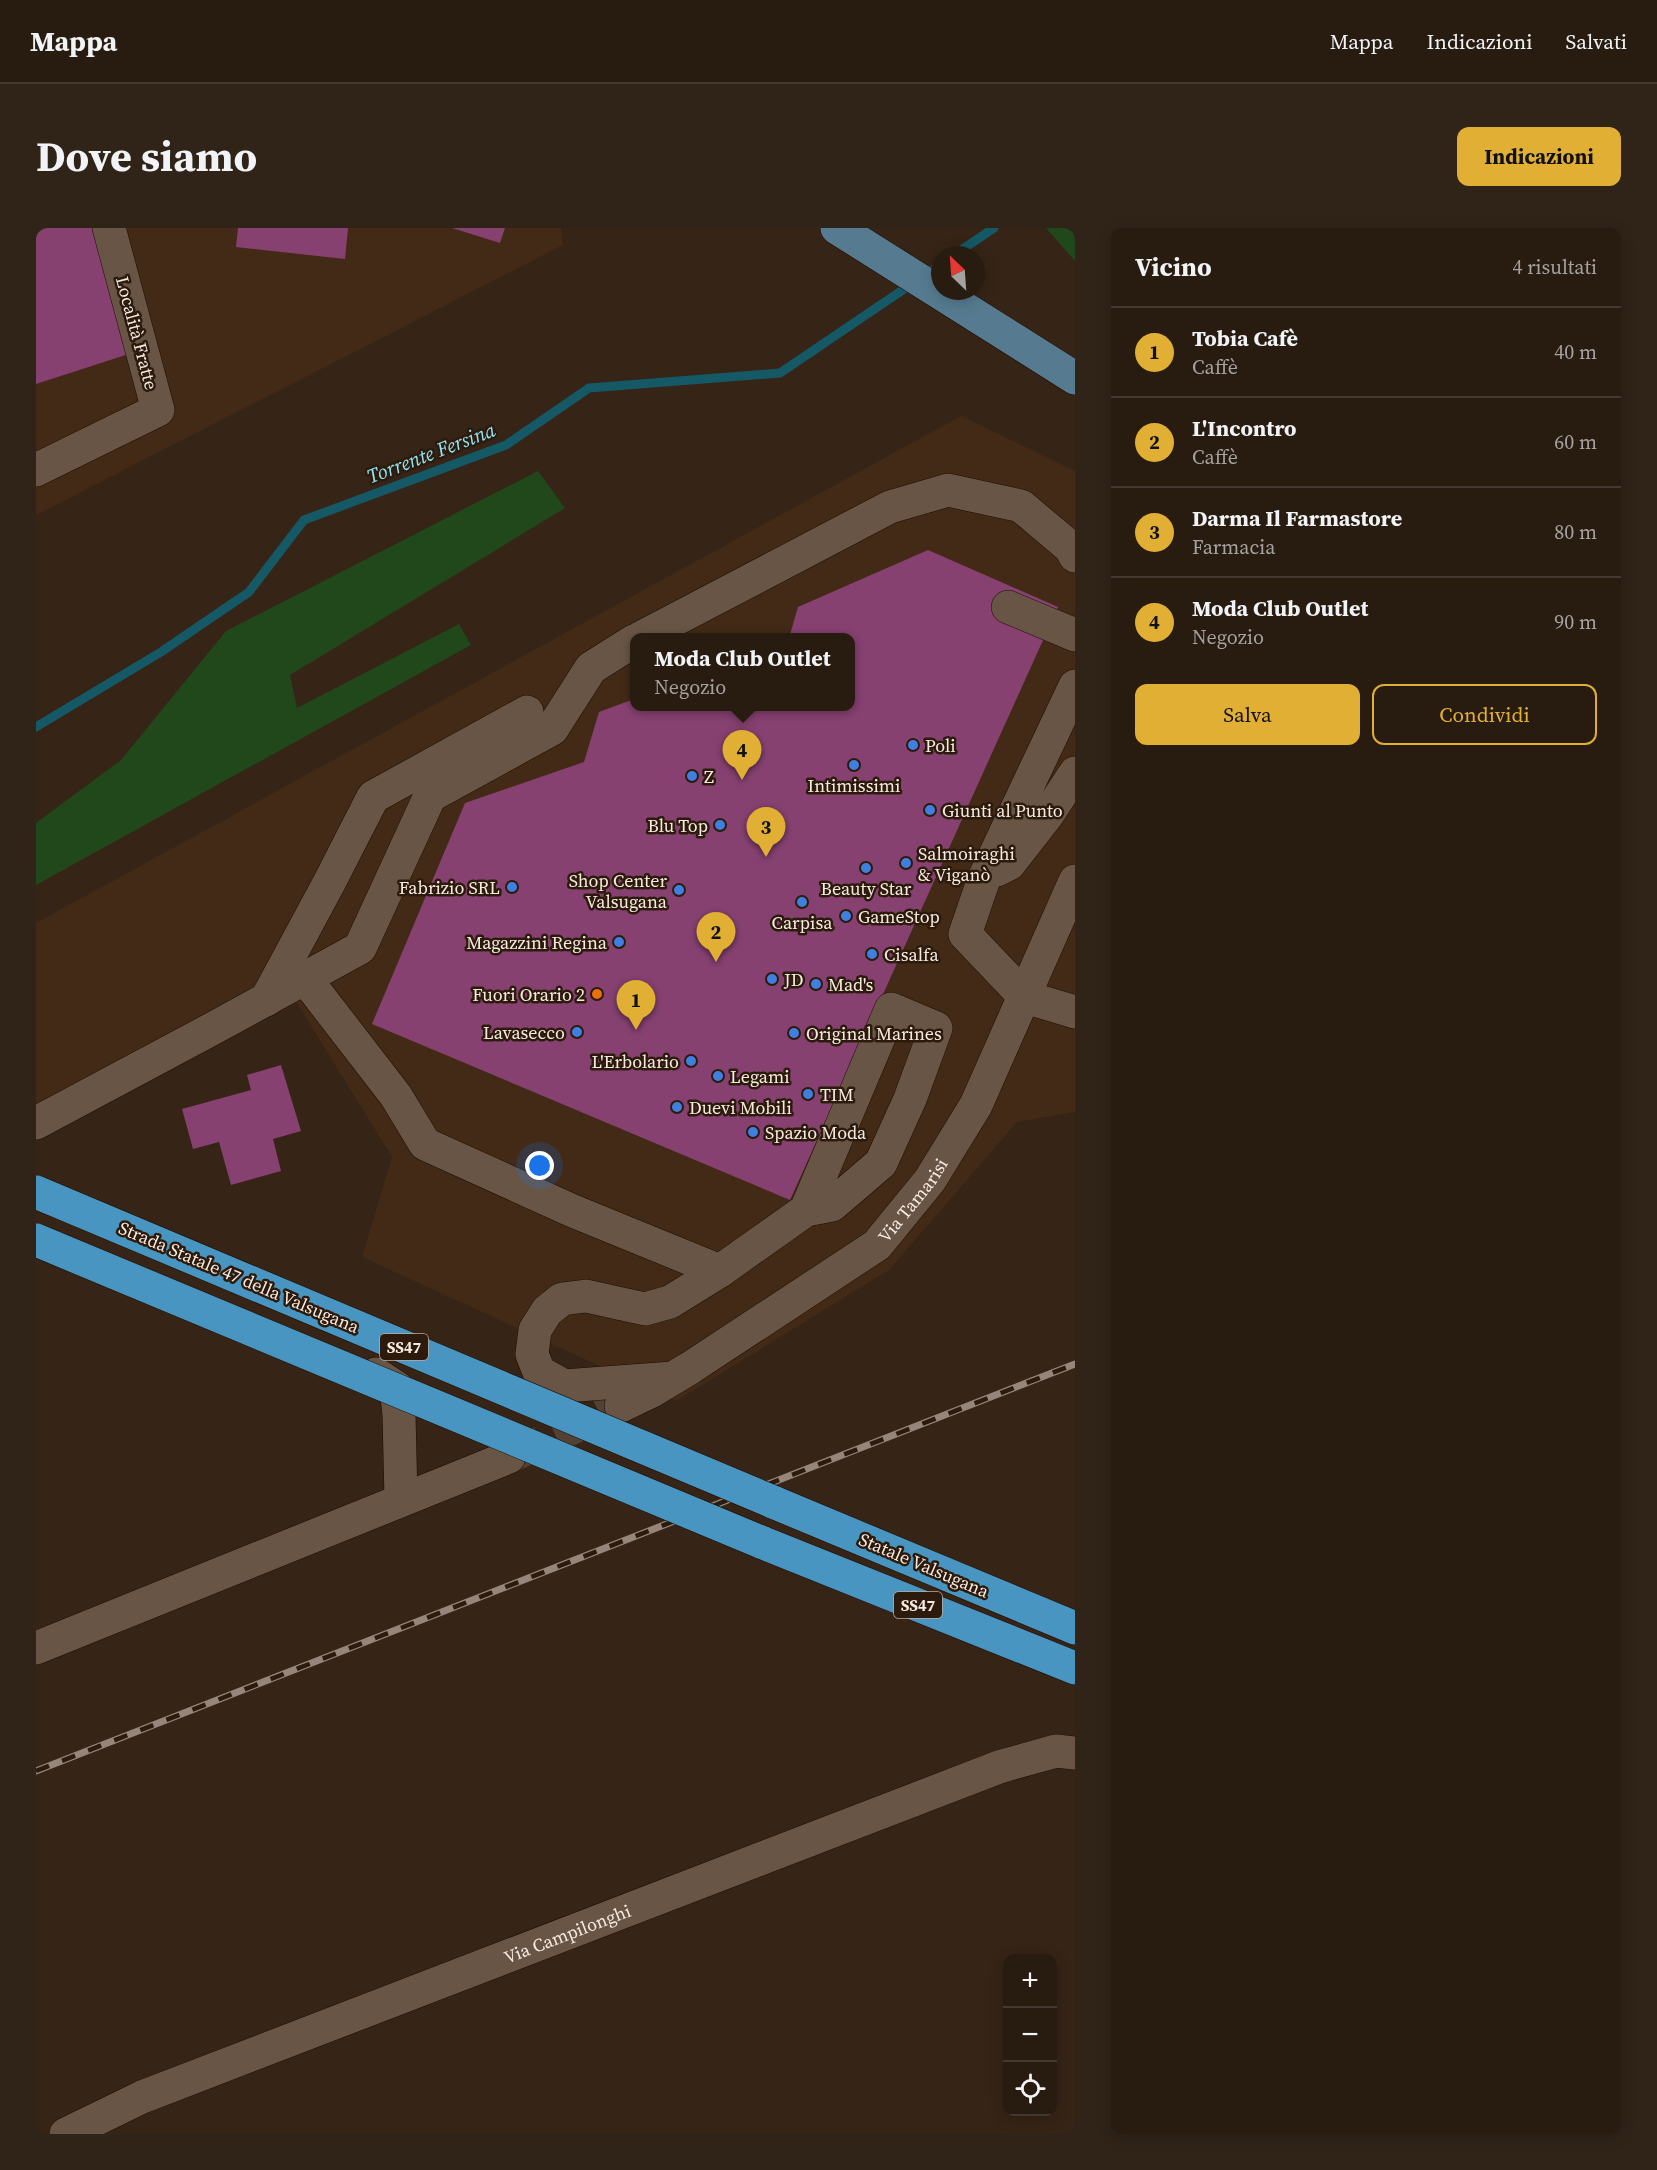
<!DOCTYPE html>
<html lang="it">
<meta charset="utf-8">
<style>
:root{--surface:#281b10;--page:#302419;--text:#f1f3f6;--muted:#a5a19f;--line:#443930;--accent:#e1af34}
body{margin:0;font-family:"Source Serif 4",serif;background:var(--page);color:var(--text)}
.controls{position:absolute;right:18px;bottom:18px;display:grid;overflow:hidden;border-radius:12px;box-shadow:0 3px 15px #0003}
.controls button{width:54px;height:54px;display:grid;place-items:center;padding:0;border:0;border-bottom:2px solid var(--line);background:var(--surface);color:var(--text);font:30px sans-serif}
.compass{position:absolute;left:895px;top:18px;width:54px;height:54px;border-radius:50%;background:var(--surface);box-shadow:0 3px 15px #0003;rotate:335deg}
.you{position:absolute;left:504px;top:938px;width:21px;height:21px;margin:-15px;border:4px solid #fff;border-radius:50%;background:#1a73e8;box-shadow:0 0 0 9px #1a73e833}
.badge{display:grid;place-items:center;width:39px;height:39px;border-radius:50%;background:var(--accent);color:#111;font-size:20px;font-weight:700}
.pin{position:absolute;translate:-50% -50px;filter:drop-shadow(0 2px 3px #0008)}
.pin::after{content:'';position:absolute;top:32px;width:21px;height:18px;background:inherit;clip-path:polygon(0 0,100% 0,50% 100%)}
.popup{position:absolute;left:594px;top:405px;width:225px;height:78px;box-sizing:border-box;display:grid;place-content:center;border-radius:12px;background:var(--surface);filter:drop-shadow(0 2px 4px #0005);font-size:20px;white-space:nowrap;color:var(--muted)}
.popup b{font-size:22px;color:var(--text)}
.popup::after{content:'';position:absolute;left:50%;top:100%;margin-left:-12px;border:12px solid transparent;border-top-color:var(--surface)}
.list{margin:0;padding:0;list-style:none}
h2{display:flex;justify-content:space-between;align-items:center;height:78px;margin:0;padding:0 24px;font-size:26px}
h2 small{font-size:20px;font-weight:400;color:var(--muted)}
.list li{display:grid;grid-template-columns:39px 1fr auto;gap:18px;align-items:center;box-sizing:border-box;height:90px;padding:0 24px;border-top:2px solid var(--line)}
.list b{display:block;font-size:22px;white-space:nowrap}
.list p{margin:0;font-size:20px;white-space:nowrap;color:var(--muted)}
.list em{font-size:20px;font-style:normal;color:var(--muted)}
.actions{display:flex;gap:12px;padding:18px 24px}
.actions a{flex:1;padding:14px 0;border:2px solid var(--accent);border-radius:12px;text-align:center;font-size:21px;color:var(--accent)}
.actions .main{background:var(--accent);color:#111}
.icon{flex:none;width:33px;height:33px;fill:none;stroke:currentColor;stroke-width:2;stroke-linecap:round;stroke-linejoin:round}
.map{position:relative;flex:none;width:1039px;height:1906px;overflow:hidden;border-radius:12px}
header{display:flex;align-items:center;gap:36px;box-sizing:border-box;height:84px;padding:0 30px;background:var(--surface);border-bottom:2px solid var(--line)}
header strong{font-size:28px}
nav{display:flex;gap:33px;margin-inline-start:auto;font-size:21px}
.intro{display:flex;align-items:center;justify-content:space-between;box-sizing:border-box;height:144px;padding:0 36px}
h1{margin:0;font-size:42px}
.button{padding:15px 27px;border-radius:12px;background:var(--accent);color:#111;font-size:21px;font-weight:700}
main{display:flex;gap:36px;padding:0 36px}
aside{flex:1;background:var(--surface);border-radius:12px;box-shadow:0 3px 15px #0003}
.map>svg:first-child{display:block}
</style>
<header>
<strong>Mappa</strong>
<nav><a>Mappa</a><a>Indicazioni</a><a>Salvati</a></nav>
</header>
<div class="intro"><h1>Dove siamo</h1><a class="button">Indicazioni</a></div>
<main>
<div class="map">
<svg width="1039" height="1906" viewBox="0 0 1039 1906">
<rect width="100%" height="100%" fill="#362416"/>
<g fill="#422a17" fill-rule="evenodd">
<polygon points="0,0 525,0 527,17 0,287"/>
<path d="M925,188l114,55v641l-58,10 -128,148 -213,131 -314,-144 30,-100 -95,-154 -257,127 -4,-2v-205zM598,410h216v68h-216z"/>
</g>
<g fill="#21481b">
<polygon points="1010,0 1039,0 1039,33"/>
<polygon points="502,243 529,280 254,447 261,480 423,396 435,417 0,657 0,595 85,532 190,403"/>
</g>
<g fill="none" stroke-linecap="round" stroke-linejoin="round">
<g stroke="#145965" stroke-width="9">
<polyline points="918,27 958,0"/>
<polyline points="889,47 904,37"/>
<polyline points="0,499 125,424 213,364 268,292 470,217 553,160 744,145 877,55"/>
</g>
</g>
<g fill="#864171">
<polygon points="0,0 62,0 102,123 0,156"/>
<polygon points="202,0 312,0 309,31 200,19"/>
<polygon points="416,0 469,0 464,15"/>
<polygon points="892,322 1022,379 754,972 336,796 429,575 548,534 563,484 598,471 598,478 814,478 814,410 753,410 762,379"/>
<polygon points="245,837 265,903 237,911 245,943 195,957 183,914 157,921 146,881 215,862 211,847"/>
</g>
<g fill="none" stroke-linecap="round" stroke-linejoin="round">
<polyline stroke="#534234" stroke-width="33" stroke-dasharray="33 16" stroke-linecap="butt" points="475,1228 585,1178"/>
<g stroke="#1d0d02" stroke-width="34">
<g id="minor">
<polyline points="0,242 122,182 73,0"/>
<polyline points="972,379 1039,407"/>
<polyline points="604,410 854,279 912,262 985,278 1035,320 1039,328"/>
<polyline points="1039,458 949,648 929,706 989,769 1039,784"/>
<polyline points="961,642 973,636 1012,586 1039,545"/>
<polyline points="269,750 360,868 389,916 537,983 684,1043"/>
<polyline points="230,772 293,655 337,569 491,484"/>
<polyline points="0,895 174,802 324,720 394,568 516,501 555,440 598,413"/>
<polyline points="340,1146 360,1159 363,1187 365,1271"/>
<polyline points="637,1150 528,1158 503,1144 496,1126 499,1102 511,1083 526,1071 550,1068 609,1081 634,1074 684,1043 770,982 796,977 845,935 874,871 900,800 855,781 770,982"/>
<path id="s1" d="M585,1178l29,-14 40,-24 187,-123 53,-65 46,-75 99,-224"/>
<polyline points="0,1420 473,1229"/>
<path id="s2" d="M30,1906l76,-37 857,-330 57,-16 19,2"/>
</g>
</g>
<g stroke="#1d0d02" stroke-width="34">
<polyline id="major" points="801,0 1039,150"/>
</g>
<g stroke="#1d0d02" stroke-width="34">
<g id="highway">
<polyline points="737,1274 1039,1400"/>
<polyline points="725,1314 1039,1440"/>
</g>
</g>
<use href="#minor" stroke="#695545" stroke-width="33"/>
<use href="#major" stroke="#567b90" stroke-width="33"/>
<use href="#highway" stroke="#4995c2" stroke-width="33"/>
<g stroke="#95857a" stroke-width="7">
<polyline id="rail" points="0,1543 1039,1136"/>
</g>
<use href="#rail" stroke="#2c1b0c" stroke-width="4.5" stroke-dasharray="14" stroke-linecap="butt"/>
<g stroke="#1d0d02" stroke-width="34" stroke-linecap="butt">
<g id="highway-bridge">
<polyline points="0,964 737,1274"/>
<polyline points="0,1012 725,1314"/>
</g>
</g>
<use href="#highway-bridge" stroke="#4995c2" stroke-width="33"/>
</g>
<g fill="#3f7fe0" stroke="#2c1b0c" stroke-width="2">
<circle cx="877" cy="517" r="6"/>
<circle cx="818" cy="537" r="6"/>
<circle cx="656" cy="548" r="6"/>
<circle cx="894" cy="582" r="6"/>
<circle cx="684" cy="597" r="6"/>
<circle cx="870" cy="635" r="6"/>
<circle cx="830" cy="640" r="6"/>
<circle cx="476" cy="659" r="6"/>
<circle cx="643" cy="662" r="6"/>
<circle cx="766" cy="674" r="6"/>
<circle cx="810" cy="688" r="6"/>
<circle cx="583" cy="714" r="6"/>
<circle cx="836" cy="726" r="6"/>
<circle cx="736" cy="751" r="6"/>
<circle cx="780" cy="756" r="6"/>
<circle cx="541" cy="804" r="6"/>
<circle cx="758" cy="805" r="6"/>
<circle cx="655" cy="833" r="6"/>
<circle cx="682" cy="848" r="6"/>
<circle cx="772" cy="866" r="6"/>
<circle cx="641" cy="879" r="6"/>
<circle cx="717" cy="904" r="6"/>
</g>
<circle fill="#e8710a" stroke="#2c1b0c" stroke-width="2" cx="561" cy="766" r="6"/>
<g text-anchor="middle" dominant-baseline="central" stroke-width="5" stroke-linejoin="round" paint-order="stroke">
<g fill="#2c1b0c" stroke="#baaca1" stroke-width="1.5">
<rect x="344" y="1106" width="48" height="26" rx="4.5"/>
<rect x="858" y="1364" width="48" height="26" rx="4.5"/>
</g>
<g font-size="16" font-weight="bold" fill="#f7eae1">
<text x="368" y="1119">SS47</text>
<text x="882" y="1377">SS47</text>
</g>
<g font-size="18" fill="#f7eae1" stroke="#2c1b0c">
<text transform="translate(101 105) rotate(75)">Località Fratte</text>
<text stroke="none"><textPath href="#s1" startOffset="360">Via Tamarisi</textPath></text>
<text transform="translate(203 1049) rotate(23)">Strada Statale 47 della Valsugana</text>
<text transform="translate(888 1337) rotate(23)">Statale Valsugana</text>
<text stroke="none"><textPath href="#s2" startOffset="540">Via Campilonghi</textPath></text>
</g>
<g font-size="18" fill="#f7eae1" stroke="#2c1b0c" text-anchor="start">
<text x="889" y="517">Poli</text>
<text x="668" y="548">Z</text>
<text x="818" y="557" text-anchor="middle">Intimissimi</text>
<text x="906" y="582">Giunti al Punto</text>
<text x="672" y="597" text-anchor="end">Blu Top</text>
<text x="882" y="625">Salmoiraghi<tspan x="882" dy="21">&amp; Viganò</tspan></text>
<text x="631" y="652" text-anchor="end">Shop Center<tspan x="631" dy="21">Valsugana</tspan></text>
<text x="464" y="659" text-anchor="end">Fabrizio SRL</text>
<text x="830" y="660" text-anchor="middle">Beauty Star</text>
<text x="822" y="688">GameStop</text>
<text x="766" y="694" text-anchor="middle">Carpisa</text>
<text x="571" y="714" text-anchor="end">Magazzini Regina</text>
<text x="848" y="726">Cisalfa</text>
<text x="748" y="751">JD</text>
<text x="792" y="756">Mad's</text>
<text x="549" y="766" text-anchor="end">Fuori Orario 2</text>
<text x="529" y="804" text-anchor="end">Lavasecco</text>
<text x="770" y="805">Original Marines</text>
<text x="643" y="833" text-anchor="end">L'Erbolario</text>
<text x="694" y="848">Legami</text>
<text x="784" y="866">TIM</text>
<text x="653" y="879">Duevi Mobili</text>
<text x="729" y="904">Spazio Moda</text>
</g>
<g font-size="20" font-style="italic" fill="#91e6f6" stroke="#2c1b0c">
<text transform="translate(395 225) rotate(-21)">Torrente Fersina</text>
</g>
</g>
</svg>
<div class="controls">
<button>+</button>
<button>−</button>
<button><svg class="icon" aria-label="locate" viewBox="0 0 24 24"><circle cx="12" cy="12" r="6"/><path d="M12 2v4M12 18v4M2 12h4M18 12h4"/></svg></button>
</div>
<svg class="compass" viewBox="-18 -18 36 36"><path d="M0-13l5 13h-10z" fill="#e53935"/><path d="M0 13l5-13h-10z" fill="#a5a19f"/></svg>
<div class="you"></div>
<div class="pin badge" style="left:600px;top:802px">1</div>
<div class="pin badge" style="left:680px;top:734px">2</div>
<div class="pin badge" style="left:730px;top:629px">3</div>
<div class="pin badge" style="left:706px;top:552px">4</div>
<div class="popup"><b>Moda Club Outlet</b>Negozio</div>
</div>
<aside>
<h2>Vicino<small>4 risultati</small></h2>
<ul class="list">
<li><span class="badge">1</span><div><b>Tobia Cafè</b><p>Caffè</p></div><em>40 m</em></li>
<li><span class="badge">2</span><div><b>L'Incontro</b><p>Caffè</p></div><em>60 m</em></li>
<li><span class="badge">3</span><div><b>Darma Il Farmastore</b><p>Farmacia</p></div><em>80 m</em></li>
<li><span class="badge">4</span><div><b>Moda Club Outlet</b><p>Negozio</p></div><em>90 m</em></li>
</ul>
<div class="actions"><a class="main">Salva</a><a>Condividi</a></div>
</aside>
</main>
